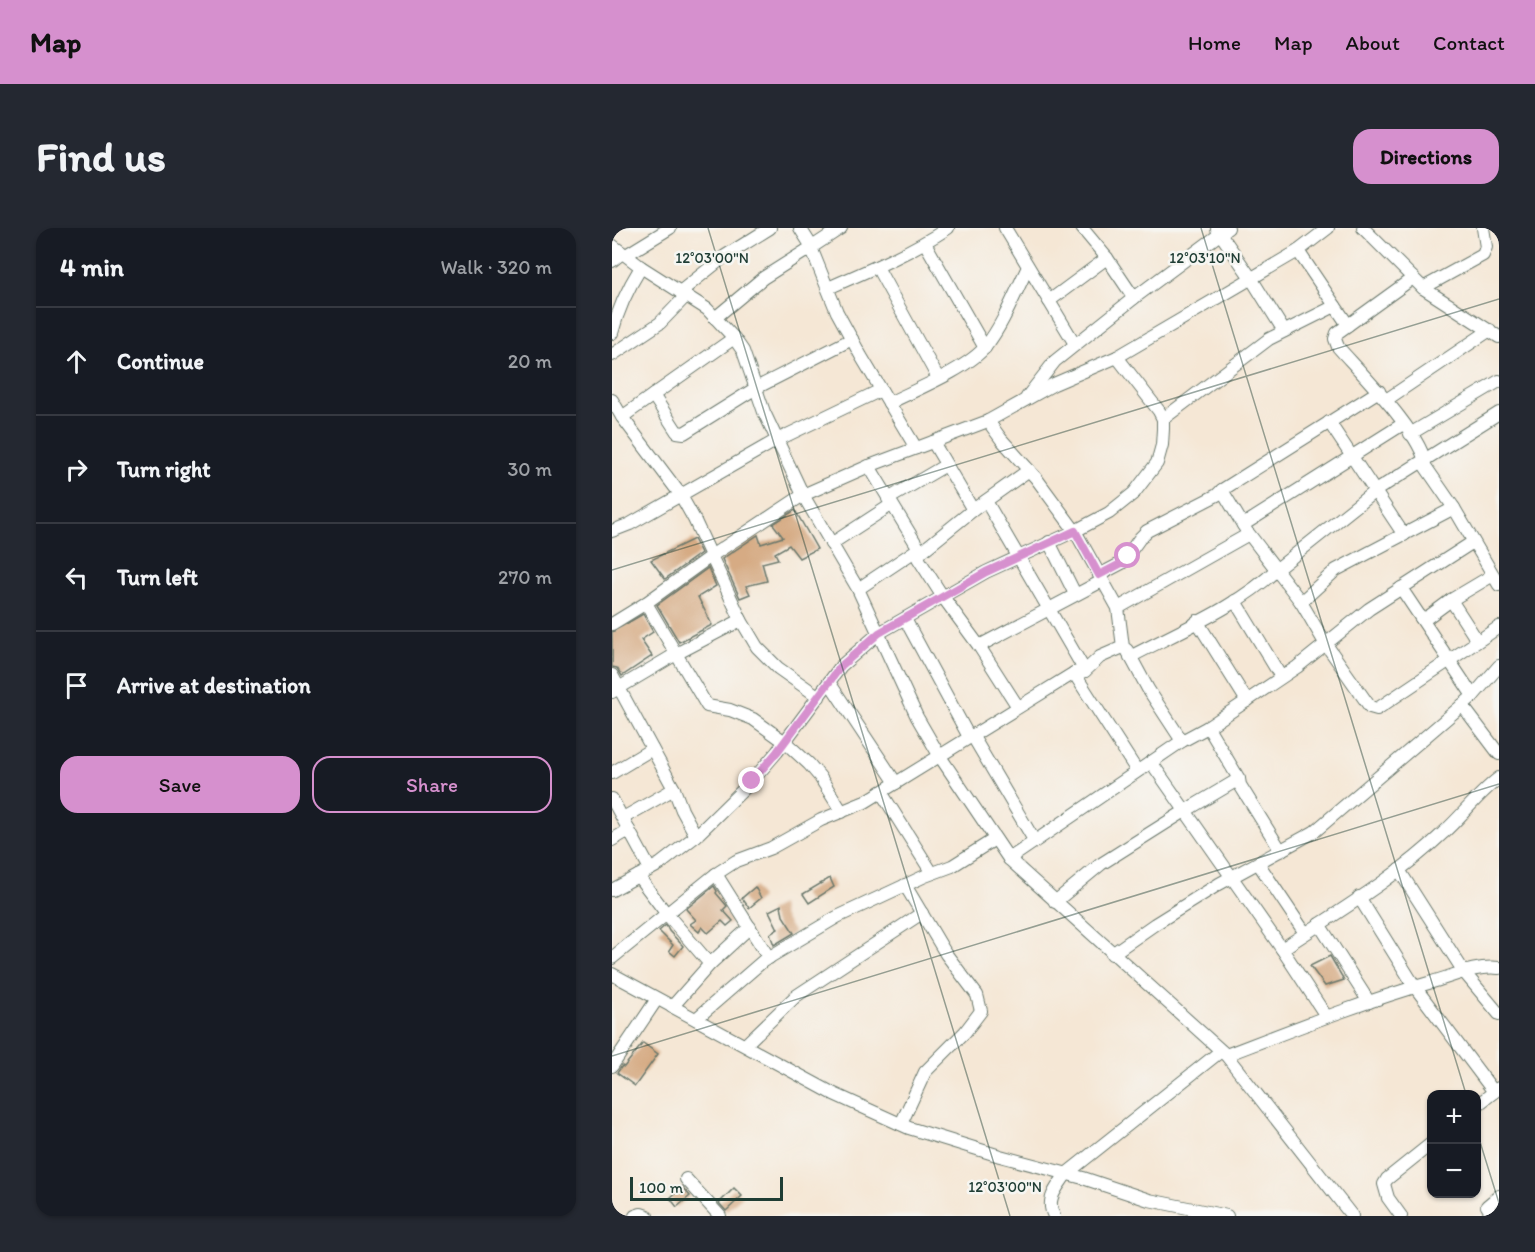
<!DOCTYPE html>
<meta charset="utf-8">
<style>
:root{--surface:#171b24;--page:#242831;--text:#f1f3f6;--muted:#9ea1a6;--line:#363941;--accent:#d690ce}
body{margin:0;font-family:Itim,sans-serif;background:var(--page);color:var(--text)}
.controls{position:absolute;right:18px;bottom:18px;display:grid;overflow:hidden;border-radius:12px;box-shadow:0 2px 4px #0004}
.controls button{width:54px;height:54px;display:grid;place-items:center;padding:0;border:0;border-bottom:2px solid var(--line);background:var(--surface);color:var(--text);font:30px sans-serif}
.scale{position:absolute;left:18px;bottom:15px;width:153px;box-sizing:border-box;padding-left:6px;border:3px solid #1f3d34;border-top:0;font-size:16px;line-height:21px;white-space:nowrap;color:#1f3d34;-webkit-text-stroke:4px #f6f6f2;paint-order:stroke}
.stop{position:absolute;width:18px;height:18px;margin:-14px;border:4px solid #d690ce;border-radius:50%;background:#fff}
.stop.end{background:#d690ce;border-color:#fff;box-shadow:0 2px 6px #0008}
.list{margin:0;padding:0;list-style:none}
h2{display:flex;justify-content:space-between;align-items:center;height:78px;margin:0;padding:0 24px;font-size:26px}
h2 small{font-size:20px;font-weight:400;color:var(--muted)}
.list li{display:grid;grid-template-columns:39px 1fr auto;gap:18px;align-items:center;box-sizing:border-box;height:108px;padding:0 24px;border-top:2px solid var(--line)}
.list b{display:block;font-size:22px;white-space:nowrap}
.list em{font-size:20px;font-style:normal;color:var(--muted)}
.actions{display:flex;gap:12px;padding:18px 24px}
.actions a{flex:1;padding:14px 0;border:2px solid var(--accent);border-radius:18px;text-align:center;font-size:21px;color:var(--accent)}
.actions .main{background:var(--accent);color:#111}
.icon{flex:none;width:33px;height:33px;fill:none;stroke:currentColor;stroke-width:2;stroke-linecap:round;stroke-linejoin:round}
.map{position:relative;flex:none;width:887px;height:988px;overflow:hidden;border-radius:18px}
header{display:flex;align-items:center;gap:36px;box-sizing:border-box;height:84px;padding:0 30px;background:var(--accent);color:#111}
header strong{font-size:28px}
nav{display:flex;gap:33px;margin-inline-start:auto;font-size:21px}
.intro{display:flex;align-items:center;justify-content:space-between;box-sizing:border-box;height:144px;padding:0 36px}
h1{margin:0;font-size:42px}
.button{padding:15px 27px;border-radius:18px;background:var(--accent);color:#111;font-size:21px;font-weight:700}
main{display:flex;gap:36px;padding:0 36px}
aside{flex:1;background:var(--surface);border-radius:18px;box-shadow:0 2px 4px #0004}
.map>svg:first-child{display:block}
</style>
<header>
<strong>Map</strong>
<nav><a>Home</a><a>Map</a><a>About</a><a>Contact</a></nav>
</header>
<div class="intro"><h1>Find us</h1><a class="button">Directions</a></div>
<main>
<aside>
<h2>4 min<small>Walk · 320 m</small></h2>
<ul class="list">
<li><svg class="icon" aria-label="ahead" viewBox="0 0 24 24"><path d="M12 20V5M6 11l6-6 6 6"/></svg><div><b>Continue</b></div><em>20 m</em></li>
<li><svg class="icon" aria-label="right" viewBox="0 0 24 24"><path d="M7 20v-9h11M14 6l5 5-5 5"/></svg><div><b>Turn right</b></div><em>30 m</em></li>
<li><svg class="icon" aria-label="left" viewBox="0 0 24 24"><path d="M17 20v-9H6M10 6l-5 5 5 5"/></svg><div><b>Turn left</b></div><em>270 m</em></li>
<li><svg class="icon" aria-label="arrive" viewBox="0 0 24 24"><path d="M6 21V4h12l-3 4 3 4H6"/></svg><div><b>Arrive at destination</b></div></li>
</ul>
<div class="actions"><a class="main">Save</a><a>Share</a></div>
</aside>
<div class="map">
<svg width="887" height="988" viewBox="0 0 887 988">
<rect width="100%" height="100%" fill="#f6f6f2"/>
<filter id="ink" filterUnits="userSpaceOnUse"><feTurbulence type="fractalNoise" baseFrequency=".0167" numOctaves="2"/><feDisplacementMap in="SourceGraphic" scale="12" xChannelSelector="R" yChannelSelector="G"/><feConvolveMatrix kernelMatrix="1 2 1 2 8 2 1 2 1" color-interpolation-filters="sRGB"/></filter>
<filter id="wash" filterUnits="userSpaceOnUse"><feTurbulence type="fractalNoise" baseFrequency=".008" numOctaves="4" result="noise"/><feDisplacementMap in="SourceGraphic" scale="24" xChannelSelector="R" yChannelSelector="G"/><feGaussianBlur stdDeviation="1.35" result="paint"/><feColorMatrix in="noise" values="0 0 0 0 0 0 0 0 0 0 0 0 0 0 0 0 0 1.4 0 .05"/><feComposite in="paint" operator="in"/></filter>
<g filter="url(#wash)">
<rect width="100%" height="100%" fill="#f5e7d5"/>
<g id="blocks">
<g fill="#d6ab84">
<polygon points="183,282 205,321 187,330 177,317 163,325 166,331 150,335 155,353 134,358 138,366 128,370 110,331 146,307 149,316 171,309 161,296"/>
<polygon points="82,311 89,325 53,351 39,332"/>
<polygon points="96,340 104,358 86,369 100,397 67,414 45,377"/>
<polygon points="31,386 41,404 29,412 40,428 10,448 5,440 0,439 0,404"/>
<polygon points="218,650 222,659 197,675 191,666"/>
<polygon points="102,658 105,663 104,665 115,678 111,682 121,693 115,698 110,693 96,705 90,699 87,704 78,696 84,692 74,681"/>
<polygon points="143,659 149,670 137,680 130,670"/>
<polygon points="169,677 171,688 182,705 162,717 158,706 166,701 157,683"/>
<polygon points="54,697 57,703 71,718 63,728 57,723 61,717 47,703"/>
<polygon points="718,728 732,752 713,758 698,738"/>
<polygon points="31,815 46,826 23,858 5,845 10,838 12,839"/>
<polygon points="70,959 78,968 65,979 58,970"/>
<polygon points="122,960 130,968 114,983 107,975"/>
</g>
</g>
</g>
<g filter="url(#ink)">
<use href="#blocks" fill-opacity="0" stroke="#6a786c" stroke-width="1.5"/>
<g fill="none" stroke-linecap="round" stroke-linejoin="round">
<g stroke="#6a786c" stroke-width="14">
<g id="minor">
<polyline points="229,0 200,19 200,22 225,84 249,128 304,220"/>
<polyline points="393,0 463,116"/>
<polyline points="470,0 495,30 522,70"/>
<polyline points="751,0 811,60 887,109"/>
<polyline points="605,1 639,50 672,103"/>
<polyline points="313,15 373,120"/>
<polyline points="0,17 29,39 95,81 122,110 131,123 152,184 191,267 246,361 305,489 327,527 397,631 614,827 740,988"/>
<polyline points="686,23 736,97"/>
<polyline points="14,27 58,0"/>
<polyline points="0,33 10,25"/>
<polyline points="265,39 326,150"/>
<path d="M801,50l-76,55 -2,6 3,8c20,23 88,91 87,119l29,42 45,77"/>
<path d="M216,60c42,-18 82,-35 120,-60"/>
<polyline points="811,60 871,27 874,19 871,0"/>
<polyline points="68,64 113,28 158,0"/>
<polyline points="437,73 495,30"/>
<polyline points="103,90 151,50 200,19 188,0"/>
<path d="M0,105c6,-24 16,-45 29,-66"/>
<polyline points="0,127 48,95 74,68"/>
<polyline points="41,167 65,204 72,205 144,160 240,111"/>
<polyline points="415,169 443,133 522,70 616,0"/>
<polyline points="0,172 10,189 68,266 82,291 129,392 145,419 166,440 207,469"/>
<polyline points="774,172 878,102"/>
<path d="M277,175c26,-13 80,-35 97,-57 18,-23 29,-53 42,-79"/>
<polyline points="10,189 122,110"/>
<polyline points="551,191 657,111 723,78"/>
<polyline points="376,193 389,211 424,250 463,303 506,380 511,419 515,422 536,461 570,513"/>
<polyline points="717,194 792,307"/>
<polyline points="798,206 887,153"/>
<polyline points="321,214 361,282"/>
<polyline points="257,238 309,324"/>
<polyline points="610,262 634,302"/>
<polyline points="276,271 334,237"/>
<polyline points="374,273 473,443"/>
<polyline points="631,297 791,196"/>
<polyline points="0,303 18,296 165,212 269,162"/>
<polyline points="437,314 463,366"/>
<polyline points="219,316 279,277"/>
<polyline points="487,347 510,335 528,310 535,303 605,267 610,262 767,163"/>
<polyline points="789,360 861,468"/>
<polyline points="246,361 306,321"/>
<polyline points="839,372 861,406 864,414"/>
<polyline points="623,373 669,449"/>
<polyline points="689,374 724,342 842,280"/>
<polyline points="34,375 95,478 118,482 141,491 173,514 197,536 208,549 230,584"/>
<polyline points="506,380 637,306 689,374 713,415 758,479 765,481 887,399"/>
<polyline points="809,390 816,389 839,372 881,347"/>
<polyline points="293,391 357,509"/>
<polyline points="585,393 635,473"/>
<polyline points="0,396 34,375 99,328 191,267 257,238 376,193 442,156 505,129 686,23 716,0"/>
<polyline points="367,418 490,353"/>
<path d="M518,429c47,-25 110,-51 147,-88l98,-78 124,-78"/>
<polyline points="462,445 525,543"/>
<polyline points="0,447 62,561 70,582 84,608"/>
<polyline points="217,454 284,555"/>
<polyline points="0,464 64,426 129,392"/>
<polyline points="850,477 887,526"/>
<polyline points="406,479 367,418 331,369 306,330 309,324 361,282 417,242"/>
<polyline points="596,499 627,551 628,557 669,623"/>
<polyline points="360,507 422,612"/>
<polyline points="539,534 670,721 714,788"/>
<polyline points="0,545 40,521"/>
<polyline points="269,564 320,645"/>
<polyline points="0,571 38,641"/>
<polyline points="11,590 62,561"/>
<polyline points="0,612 17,602"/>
<polyline points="397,631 570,513 596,499 685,439 757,381 861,314"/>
<polyline points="646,635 693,705"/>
<polyline points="787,642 852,744 887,786"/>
<polyline points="104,646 157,730"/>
<polyline points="26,648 54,685 98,736"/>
<polyline points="0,662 48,636 84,608 140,553 165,524 229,438 267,405 374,344 463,303 497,285 522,265 545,235 550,217 551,201 551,191 547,183 505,129"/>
<polyline points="747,669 803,759 882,864"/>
<polyline points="443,674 489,636 573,583 627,551"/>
<polyline points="707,696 757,774"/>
<path d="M670,721c54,-36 114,-71 161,-116 20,-18 35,-39 56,-55"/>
<polyline points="500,726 543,696 607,656 702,604 861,468 887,438"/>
<polyline points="0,730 104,646 124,633 159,620 209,592 253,574 462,445 473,443 488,429 511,419"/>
<polyline points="0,746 222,866 297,900 388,928 471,950 537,972 615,988"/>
<polyline points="60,779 98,736 138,699"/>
<polyline points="84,791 151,733 225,689 313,648 340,638 383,611"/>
<polyline points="133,817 184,768 310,685"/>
<path d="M614,827c68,-26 136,-53 206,-73 21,-6 45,-17 67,-14"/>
<polyline points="0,838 45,771"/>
<polyline points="864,878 887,860"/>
<polyline points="289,896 313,844 353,804 369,783 365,767 334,726 293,657"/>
<polyline points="74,951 108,988"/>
<polyline points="23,988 29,986 35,988"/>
<path d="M442,988c-9,-17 3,-28 12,-42l155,-123"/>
<polyline points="789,988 776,970 772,956 775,951 820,915"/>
<polyline points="881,988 875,978 887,968"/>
</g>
</g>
<use href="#minor" stroke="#fff" stroke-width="12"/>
</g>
</g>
<g fill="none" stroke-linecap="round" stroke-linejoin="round" filter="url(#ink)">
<polyline stroke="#d690ce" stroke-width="8" points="140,553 165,524 229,438 267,405 374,344 463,303 487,347 510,335 516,328"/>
</g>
<path fill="none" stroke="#1f3d34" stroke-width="1.5" stroke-opacity="0.45" d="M96,0l302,988M589,0l265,866M0,342l887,-271M0,828l887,-272M864,901l23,74"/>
<g font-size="15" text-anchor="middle" fill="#1f3d34" stroke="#f6f6f2" stroke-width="5" stroke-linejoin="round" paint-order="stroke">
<text x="100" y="35">12°03'00"N</text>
<text x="593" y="35">12°03'10"N</text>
<text x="393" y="964">12°03'00"N</text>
</g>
</svg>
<div class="controls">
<button>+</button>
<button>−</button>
</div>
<div class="scale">100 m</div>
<div class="stop" style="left:516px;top:328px"></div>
<div class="stop end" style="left:140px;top:553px"></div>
</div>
</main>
